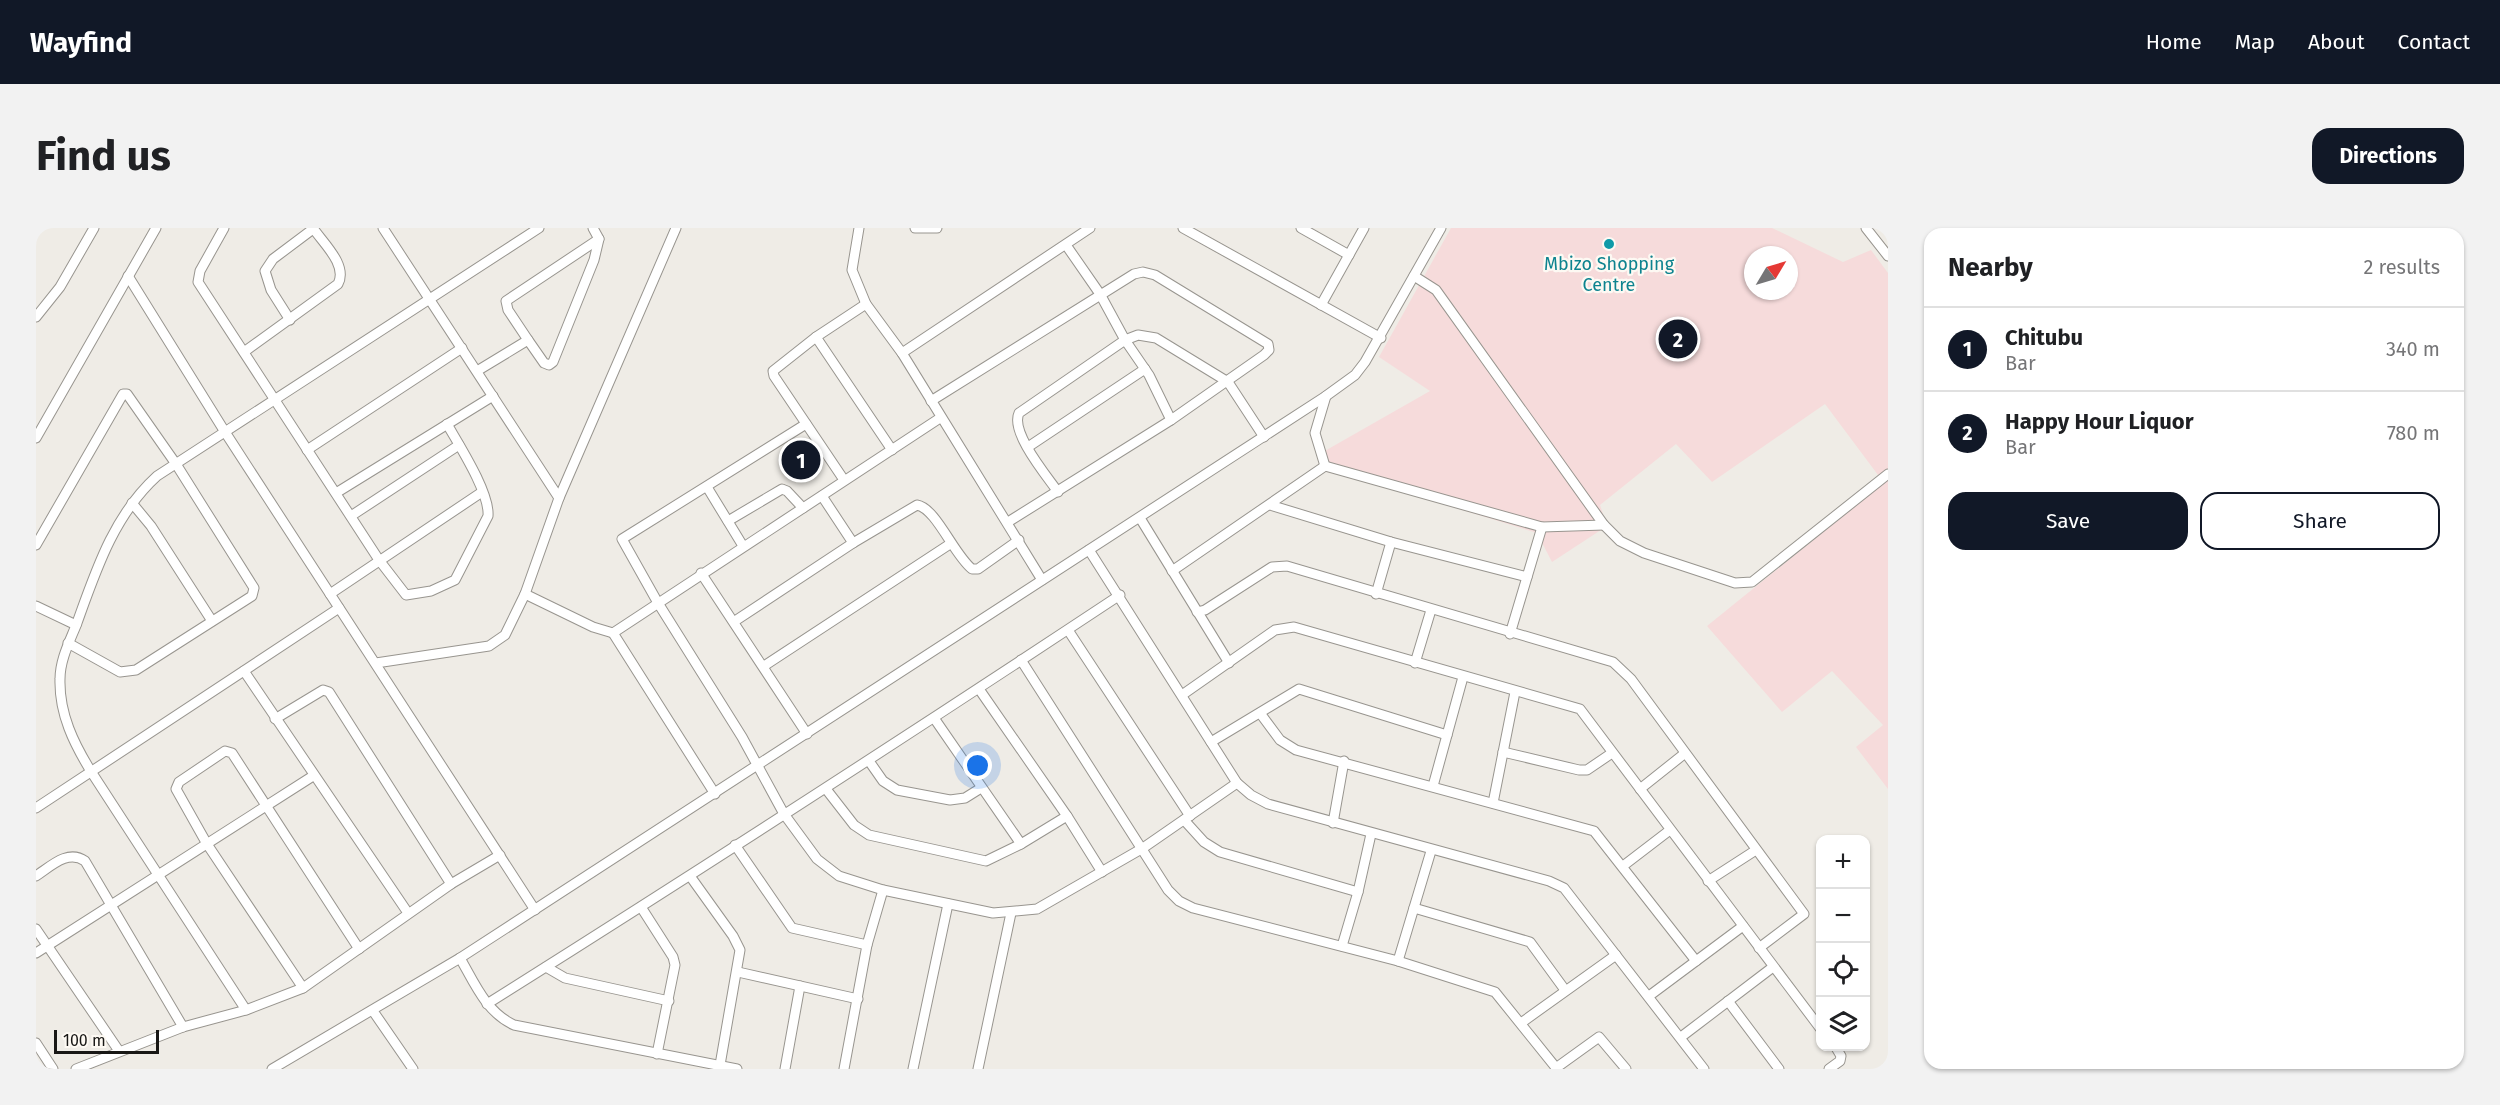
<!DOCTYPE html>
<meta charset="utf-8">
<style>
:root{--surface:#fff;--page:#f2f2f2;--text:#202124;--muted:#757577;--line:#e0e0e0;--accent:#111827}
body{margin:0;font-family:"Fira Sans",sans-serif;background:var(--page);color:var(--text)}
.controls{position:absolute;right:18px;bottom:18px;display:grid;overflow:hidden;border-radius:12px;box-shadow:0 2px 4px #0004}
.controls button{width:54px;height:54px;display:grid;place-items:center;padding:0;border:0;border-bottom:2px solid var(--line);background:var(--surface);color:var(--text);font:30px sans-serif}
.compass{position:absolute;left:1708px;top:18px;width:54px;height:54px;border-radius:50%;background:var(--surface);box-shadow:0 2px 4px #0004;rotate:52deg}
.scale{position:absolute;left:18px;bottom:15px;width:105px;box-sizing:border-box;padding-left:6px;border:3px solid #181715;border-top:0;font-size:16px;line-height:21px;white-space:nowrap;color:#181715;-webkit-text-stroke:4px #fdf9f3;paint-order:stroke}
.you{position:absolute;left:942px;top:538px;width:21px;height:21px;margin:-15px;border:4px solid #fff;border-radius:50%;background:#1a73e8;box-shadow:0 0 0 9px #1a73e833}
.badge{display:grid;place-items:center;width:39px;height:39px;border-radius:50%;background:var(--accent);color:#fff;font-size:20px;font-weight:700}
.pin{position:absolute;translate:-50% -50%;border:3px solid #fff;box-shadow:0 2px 6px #0006}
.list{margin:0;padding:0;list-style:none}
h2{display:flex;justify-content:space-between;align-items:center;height:78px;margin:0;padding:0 24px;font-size:26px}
h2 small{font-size:20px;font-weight:400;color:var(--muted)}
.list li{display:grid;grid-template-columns:39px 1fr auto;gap:18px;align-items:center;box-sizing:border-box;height:84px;padding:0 24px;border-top:2px solid var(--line)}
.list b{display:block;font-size:22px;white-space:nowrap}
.list p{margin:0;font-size:20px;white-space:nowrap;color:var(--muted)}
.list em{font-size:20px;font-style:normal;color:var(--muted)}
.actions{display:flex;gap:12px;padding:18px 24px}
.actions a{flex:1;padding:14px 0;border:2px solid var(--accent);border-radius:18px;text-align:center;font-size:21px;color:var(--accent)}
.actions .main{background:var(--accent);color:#fff}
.icon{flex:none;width:33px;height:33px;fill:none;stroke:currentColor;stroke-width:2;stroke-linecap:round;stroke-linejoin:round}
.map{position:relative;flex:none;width:1852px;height:841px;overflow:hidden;border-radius:18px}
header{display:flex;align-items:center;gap:36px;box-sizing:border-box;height:84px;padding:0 30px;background:var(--accent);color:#fff}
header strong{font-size:28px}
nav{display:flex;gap:33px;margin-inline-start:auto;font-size:21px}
.intro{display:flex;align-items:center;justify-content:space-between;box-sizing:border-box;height:144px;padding:0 36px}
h1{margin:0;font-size:42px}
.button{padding:15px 27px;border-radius:18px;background:var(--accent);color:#fff;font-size:21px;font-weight:700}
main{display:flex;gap:36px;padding:0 36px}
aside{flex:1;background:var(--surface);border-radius:18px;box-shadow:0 2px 4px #0004}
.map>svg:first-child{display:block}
</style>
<header>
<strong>Wayfind</strong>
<nav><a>Home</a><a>Map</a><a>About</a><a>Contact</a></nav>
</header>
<div class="intro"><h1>Find us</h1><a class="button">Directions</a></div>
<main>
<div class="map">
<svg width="1852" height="841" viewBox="0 0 1852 841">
<rect width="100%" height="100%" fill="#efece6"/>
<path fill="#f6dbdb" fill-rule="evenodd" d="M1415,0h321l71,34 28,-12 17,23v516l-32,-42 27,-22 -51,-54 -50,41 -75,-86 177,-143 -59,-79 -113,78 -36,-38 -76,61 7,21 -55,36 -15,-29 -211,-65 -3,-16 107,-61 -51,-34zM1717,27h36v36h-36z"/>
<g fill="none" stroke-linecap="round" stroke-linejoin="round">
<g stroke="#98958f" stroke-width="11">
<g id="minor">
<path d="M188,0l-24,43 -2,11 181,278 27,35 25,-4 24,-11 33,-64c2,-23 -29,-71 -41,-92"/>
<polyline points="823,0 816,42 830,76 866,125 1006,352"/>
<polyline points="879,0 901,0"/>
<polyline points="1147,0 1345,110"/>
<polyline points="1265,0 1313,27"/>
<polyline points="1830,0 1852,28"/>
<polyline points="1030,17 1064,66 1089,112 1113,147 1135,192"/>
<polyline points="92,48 189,204 499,682"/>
<polyline points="1378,48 1400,62 1568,297 1584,313 1608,325 1699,355 1716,354 1852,246"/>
<polyline points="1285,77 1328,0"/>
<polyline points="0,89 24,59 58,0"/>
<polyline points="254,92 235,62 229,43 237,31 277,1"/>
<polyline points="780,109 856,222"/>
<polyline points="492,112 472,82 470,73 563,11"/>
<path d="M208,124l94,-68c10,-19 -15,-41 -25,-56"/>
<polyline points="866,125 1054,0"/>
<polyline points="441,143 492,112 508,135 513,137 517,134 558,32 563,11 557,0"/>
<polyline points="895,173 1098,46 1107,44 1119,47 1232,116 1233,122 1228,127 1135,192 972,294"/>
<polyline points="770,196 586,311 622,375 706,509 748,586 781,631 803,648 847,662 957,685 1001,681 1107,620 1201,555"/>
<polyline points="0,210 120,0"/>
<polyline points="992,219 1109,141"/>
<polyline points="271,222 426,120"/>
<polyline points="1289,238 1279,205 1290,168"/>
<polyline points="808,252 738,148 737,143 780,109 830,76"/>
<polyline points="671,259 707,318"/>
<path d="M1022,264c-12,-17 -48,-60 -39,-79l106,-73 13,-5 18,3 72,44 36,55"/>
<polyline points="300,265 457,168"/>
<polyline points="786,268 817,315"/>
<polyline points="523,270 640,0"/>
<polyline points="96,275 115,298 176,393"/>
<polyline points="1234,277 1355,314 1491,349"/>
<polyline points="315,288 423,217"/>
<polyline points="1104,290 1193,435"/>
<polyline points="692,293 746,261 751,263 767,280"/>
<polyline points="0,317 87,166 91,166 140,236 218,360 216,368 100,442 84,444 32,415"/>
<polyline points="1053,322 1201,555 1215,567 1232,576 1513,653 1528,660 1668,841"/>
<polyline points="1136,343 1289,238 1506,299 1568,297"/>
<polyline points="665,345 771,506"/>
<polyline points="294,366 446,264"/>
<polyline points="489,366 557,399 577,405 904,190"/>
<polyline points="1340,366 1355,314"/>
<polyline points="0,378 40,397"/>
<polyline points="1161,384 1169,382 1236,339 1251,338 1577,434 1595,451 1768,686 1723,720"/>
<path d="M699,393l118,-78 64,-38c19,3 37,50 55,64h6l41,-29"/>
<polyline points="1032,402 1154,588"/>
<polyline points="577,405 679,566"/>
<polyline points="1474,406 1506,299"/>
<polyline points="985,432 1132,662 1143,673 1157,680 1362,733 1459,764 1521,841"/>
<polyline points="340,435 453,418 469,407 489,366 523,270 347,0"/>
<polyline points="1379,435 1395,382"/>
<polyline points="728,438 914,316"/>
<polyline points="208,443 372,685"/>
<polyline points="943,461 1031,588 1066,644"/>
<polyline points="1146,467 1239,402 1258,399 1544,481 1784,800"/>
<polyline points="1224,485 1244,512 1260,522 1558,603 1660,733"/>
<polyline points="898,490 985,616 1031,588"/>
<polyline points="239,491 287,462 293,464 415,656"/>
<polyline points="1175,514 1263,461 1411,507"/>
<polyline points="1467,524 1543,542 1551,542 1576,525"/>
<polyline points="833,533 847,553 861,562 914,572 929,570 945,560"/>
<polyline points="1397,558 1427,449"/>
<polyline points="790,561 818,597 833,607 950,633 985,616"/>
<polyline points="1604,561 1648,526"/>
<polyline points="1457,575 1479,464"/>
<polyline points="0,580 303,380"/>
<polyline points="1148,592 1168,614 1184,624 1322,664"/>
<polyline points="1297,595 1308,533"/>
<polyline points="699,617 756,700 831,717"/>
<polyline points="1587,638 1634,602"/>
<path d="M0,648c15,-10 32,-27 49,-15l98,166"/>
<polyline points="654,648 697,708 704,722 684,837"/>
<polyline points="1672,653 1720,622"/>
<polyline points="605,679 637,729 639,737 621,826"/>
<polyline points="1378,680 1494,714 1529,762"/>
<polyline points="0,701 83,823"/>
<polyline points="1306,718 1322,664 1335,606"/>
<polyline points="0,725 277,548"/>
<path d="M424,730c15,26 26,54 54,67l223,44"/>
<polyline points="1362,733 1395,623"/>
<polyline points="510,739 529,750 633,773"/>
<polyline points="702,744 822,771"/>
<polyline points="267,760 171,616 140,561 143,554 189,523 196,525 323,721"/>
<polyline points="1613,768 1707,698"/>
<polyline points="1692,773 1743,841"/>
<path d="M451,776c213,-134 423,-270 633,-409"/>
<path d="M210,782l-154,-237c-18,-29 -33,-59 -32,-94 0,-20 10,-38 17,-56 19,-53 37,-108 80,-147l382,-248"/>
<polyline points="337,783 377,841"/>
<polyline points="1485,795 1580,727"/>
<polyline points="1645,809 1737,739"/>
<polyline points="0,815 17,841"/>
<polyline points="1520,840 1563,809 1590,841"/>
<polyline points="40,841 147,799 210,782 267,760 415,656 464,627"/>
<polyline points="236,841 424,730 1290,168 1319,147 1329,134 1405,0"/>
<polyline points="749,841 764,758"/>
<polyline points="808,841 831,717 847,662"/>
<polyline points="877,841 912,676"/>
<polyline points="942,841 975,685"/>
<polyline points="1793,841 1804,833 1805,828 1799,818"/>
</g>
</g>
<use href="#minor" stroke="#fff" stroke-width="9"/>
</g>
<circle fill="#0f9aa8" stroke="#fdf9f3" stroke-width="2" cx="1573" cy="16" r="6"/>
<g text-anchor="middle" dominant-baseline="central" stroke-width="4.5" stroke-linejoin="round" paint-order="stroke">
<g font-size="18" fill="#0d838f" stroke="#fdf9f3">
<text x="1573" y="36">Mbizo Shopping<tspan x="1573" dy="21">Centre</tspan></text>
</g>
</g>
</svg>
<div class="controls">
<button>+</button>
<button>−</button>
<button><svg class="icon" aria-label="locate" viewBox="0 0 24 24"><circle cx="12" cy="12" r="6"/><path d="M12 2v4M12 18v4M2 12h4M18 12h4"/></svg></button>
<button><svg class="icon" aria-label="layers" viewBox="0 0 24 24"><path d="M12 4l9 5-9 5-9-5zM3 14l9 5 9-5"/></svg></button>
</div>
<svg class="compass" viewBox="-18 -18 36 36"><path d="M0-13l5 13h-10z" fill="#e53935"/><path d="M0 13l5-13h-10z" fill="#757577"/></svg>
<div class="scale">100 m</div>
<div class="you"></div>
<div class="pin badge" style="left:765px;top:232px">1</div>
<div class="pin badge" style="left:1642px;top:111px">2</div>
</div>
<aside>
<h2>Nearby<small>2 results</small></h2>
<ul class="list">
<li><span class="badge">1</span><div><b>Chitubu</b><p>Bar</p></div><em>340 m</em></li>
<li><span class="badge">2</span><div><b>Happy Hour Liquor</b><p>Bar</p></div><em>780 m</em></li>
</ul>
<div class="actions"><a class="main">Save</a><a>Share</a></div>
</aside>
</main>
